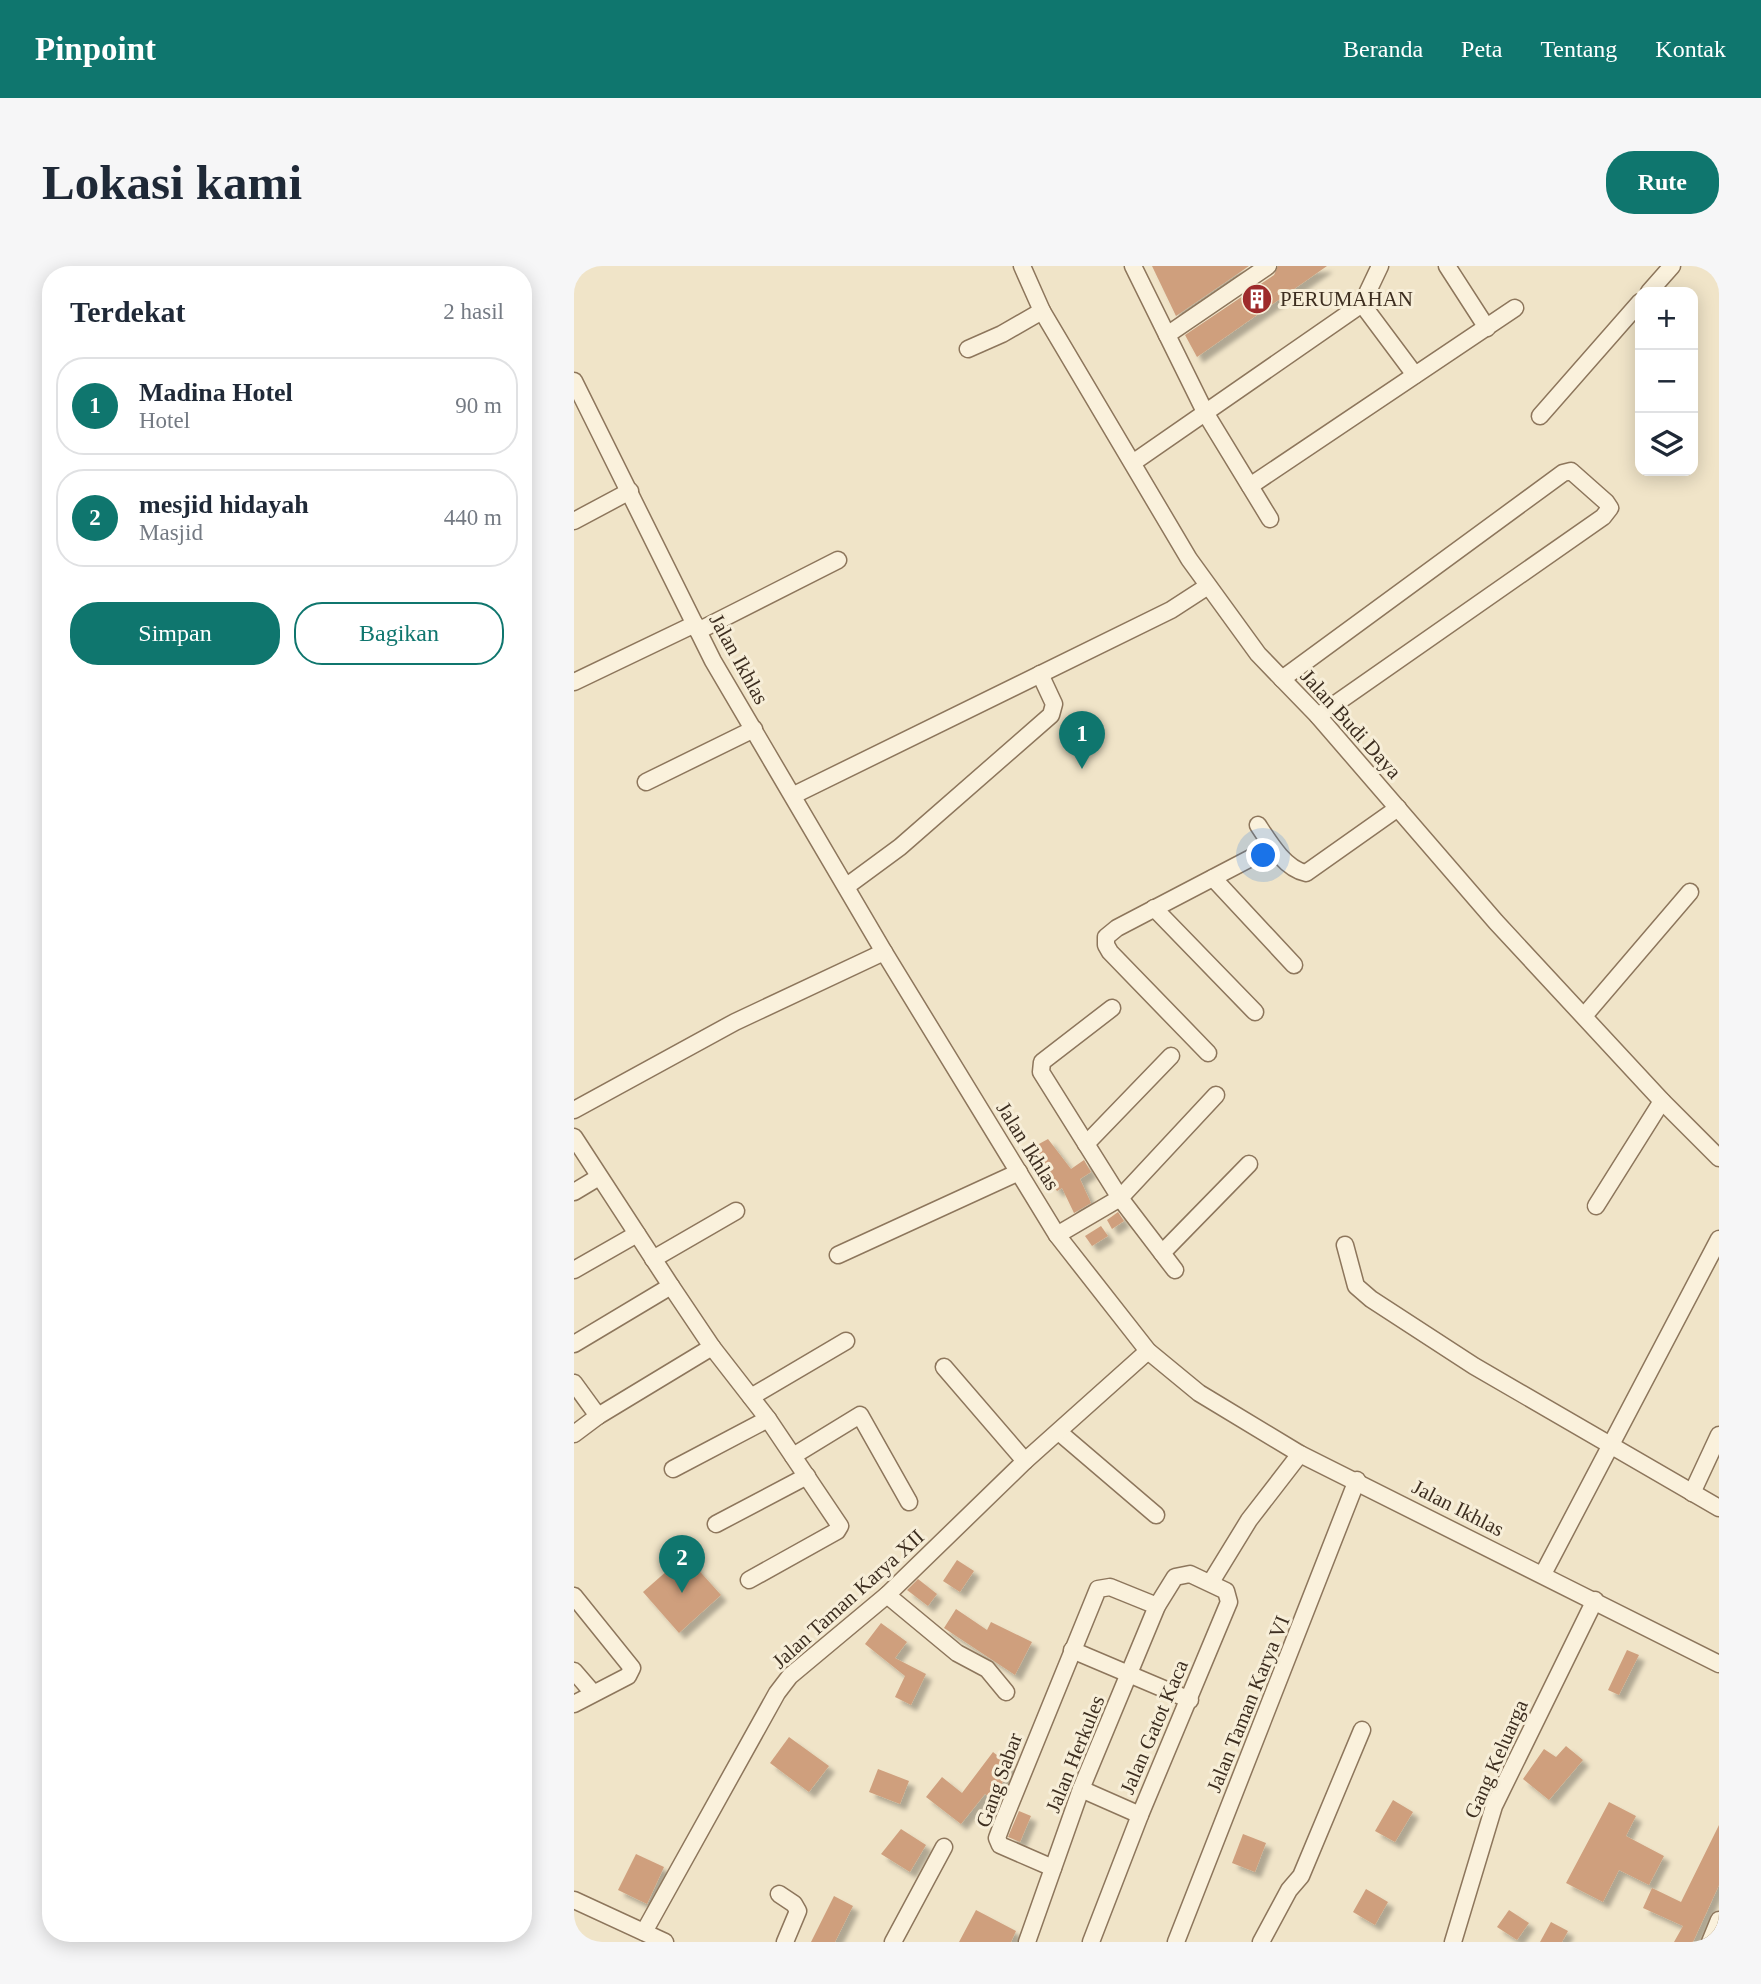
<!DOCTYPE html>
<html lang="id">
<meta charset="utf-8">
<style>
:root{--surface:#fff;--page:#f6f6f7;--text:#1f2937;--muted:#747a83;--line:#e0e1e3;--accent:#0f766e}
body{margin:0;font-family:"Times New Roman",serif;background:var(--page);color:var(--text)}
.controls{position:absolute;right:21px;top:21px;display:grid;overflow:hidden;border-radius:14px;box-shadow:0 4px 18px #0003}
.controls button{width:63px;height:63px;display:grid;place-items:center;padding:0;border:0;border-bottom:2px solid var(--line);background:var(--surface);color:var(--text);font:35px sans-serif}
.you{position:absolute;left:690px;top:590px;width:24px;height:24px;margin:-18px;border:5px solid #fff;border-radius:50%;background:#1a73e8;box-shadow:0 0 0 10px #1a73e833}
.badge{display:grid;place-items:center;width:46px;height:46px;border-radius:50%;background:var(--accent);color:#fff;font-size:23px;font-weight:700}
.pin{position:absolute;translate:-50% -58px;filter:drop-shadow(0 2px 4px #0008)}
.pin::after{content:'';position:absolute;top:37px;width:24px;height:21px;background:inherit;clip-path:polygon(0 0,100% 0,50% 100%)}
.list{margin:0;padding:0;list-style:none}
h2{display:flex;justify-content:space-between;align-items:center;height:91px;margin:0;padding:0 28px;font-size:30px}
h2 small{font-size:23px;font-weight:400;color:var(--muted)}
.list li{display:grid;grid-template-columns:46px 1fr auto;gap:21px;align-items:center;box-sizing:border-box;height:98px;margin:0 14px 14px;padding:0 14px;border:2px solid var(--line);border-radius:28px}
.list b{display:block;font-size:26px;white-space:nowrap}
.list p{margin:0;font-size:23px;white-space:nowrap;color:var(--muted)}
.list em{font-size:23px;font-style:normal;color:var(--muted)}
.actions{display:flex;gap:14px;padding:21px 28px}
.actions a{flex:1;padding:16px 0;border:2px solid var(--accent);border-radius:28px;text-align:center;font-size:24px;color:var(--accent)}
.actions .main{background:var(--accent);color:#fff}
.icon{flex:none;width:38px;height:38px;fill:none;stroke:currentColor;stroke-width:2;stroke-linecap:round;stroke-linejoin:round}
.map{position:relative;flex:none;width:1145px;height:1676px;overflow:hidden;border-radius:28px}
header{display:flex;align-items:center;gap:42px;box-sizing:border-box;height:98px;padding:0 35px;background:var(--accent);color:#fff}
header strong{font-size:33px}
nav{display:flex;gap:38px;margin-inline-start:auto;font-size:24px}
.intro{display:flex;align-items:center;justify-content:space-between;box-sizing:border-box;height:168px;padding:0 42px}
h1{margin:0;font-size:49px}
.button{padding:18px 32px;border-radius:28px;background:var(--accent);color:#fff;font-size:24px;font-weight:700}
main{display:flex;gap:42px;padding:0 42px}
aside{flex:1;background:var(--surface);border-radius:28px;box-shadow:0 4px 18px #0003}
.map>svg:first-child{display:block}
</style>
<header>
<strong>Pinpoint</strong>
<nav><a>Beranda</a><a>Peta</a><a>Tentang</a><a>Kontak</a></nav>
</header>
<div class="intro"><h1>Lokasi kami</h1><a class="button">Rute</a></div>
<main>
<aside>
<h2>Terdekat<small>2 hasil</small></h2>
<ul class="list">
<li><span class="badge">1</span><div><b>Madina Hotel</b><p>Hotel</p></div><em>90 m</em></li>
<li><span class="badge">2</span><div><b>mesjid hidayah</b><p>Masjid</p></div><em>440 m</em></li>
</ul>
<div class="actions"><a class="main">Simpan</a><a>Bagikan</a></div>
</aside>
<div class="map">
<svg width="1145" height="1676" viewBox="0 0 1145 1676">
<defs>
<filter id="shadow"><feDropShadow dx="6" dy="6" stdDeviation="2" flood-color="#0004"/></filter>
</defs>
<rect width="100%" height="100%" fill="#f0e4c8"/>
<g fill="#cf9f7d" filter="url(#shadow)">
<polygon points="578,0 675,0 602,50"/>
<polygon points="704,0 753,0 623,91 611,69 700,9"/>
<polygon points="474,873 497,903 510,894 517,906 506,913 517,937 500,947 488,922 483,925 454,884"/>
<polygon points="544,946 550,955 538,963 533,954"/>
<polygon points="527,960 534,970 518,980 511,970"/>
<polygon points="111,1289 147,1329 105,1367 69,1326"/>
<polygon points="383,1294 400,1305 386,1326 369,1315"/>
<polygon points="344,1313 363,1328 354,1340 333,1324"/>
<polygon points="382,1343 413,1364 417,1356 458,1376 441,1409 370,1362"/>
<polygon points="307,1357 333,1376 321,1392 352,1408 337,1439 321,1431 331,1410 291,1378"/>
<polygon points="1053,1384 1065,1389 1045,1429 1034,1424"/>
<polygon points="215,1471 255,1500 235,1526 196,1497"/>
<polygon points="992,1480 1009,1494 975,1534 949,1513 970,1483 982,1491"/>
<polygon points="419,1486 439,1502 417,1532 411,1528 387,1558 352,1531 368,1511 388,1527"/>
<polygon points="304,1503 335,1515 326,1538 295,1526"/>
<polygon points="819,1534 839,1546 821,1576 801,1565"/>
<polygon points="1035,1536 1062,1550 1052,1570 1090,1590 1075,1619 1045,1604 1029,1636 992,1617"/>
<polygon points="445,1545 457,1550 446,1576 434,1571"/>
<polygon points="1145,1559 1145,1619 1119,1676 1100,1676 1109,1660 1069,1642 1078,1622 1107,1636"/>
<polygon points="327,1563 352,1579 336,1606 307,1588"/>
<polygon points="669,1568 692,1577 681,1606 658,1597"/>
<polygon points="62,1588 90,1601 73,1638 44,1624"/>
<polygon points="792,1623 814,1636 801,1659 779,1646"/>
<polygon points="260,1630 279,1640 261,1676 237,1676"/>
<polygon points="402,1644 442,1665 437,1676 385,1676"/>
<polygon points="935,1644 955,1657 943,1674 923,1661"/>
<polygon points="977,1656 994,1665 988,1676 966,1676"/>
</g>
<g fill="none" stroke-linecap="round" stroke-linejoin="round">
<g stroke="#8d765c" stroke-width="19">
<g id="minor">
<polyline points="448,0 468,45 615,293 684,388 744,450 922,656 1088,835 1145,892"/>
<polyline points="559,0 632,148 696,253"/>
<polyline points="873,0 913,62"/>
<polyline points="1075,26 1098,0"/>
<polyline points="788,38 841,109"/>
<polyline points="593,69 694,0"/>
<polyline points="394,83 428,68 468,45"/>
<polyline points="0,115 139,395 310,686 483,969 574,1085 625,1127 726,1188 1145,1398"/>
<polyline points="966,150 1066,36"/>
<polyline points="560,196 788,38 806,0"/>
<polyline points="676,220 941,42"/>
<polyline points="0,255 56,225"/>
<polyline points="124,365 264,294"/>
<polyline points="708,413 989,207 997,205 1032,236 1036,242 1029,251 744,450"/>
<polyline points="0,416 121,358"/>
<polyline points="72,516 180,463"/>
<polyline points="220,529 597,344 634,320"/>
<path d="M684,559c11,17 27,44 48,48l92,-65"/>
<polyline points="639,612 720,699"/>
<polyline points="273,620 326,581 477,449 480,438 466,408"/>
<polyline points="580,642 681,746"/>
<polyline points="538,742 468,796 467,806 546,932 601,1004"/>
<polyline points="1010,750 1116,626"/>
<polyline points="634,787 536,686 532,679 532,671 543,662 698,581"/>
<polyline points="0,844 161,756 310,686"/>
<polyline points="0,871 97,1020 0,1078"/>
<polyline points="512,878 597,790"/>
<polyline points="0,926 25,911"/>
<polyline points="1022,940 1088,835"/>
<polyline points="483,969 546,932 642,829"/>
<polyline points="771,979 782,1020 797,1033 900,1100 1145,1242"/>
<polyline points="588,987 675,898"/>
<polyline points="264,989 445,906"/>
<polyline points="79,993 162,945"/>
<polyline points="0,1004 63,968"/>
<polyline points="138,1081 194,1153 266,1260 263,1265 175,1314"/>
<polyline points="370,1101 451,1195"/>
<polyline points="0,1117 24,1150 0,1168"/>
<polyline points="177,1131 272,1075"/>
<polyline points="24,1150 138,1081 97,1020"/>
<polyline points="486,1167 582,1249"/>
<polyline points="219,1190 286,1149 335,1236"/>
<polyline points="99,1203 194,1153"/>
<polyline points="1118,1227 1145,1169"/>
<polyline points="142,1258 233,1210"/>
<polyline points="969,1308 1145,973"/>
<polyline points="637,1316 675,1254 726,1188"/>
<polyline points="313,1329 383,1387 413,1403 432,1426"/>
<polyline points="0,1330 58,1402 54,1410 0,1438"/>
<polyline points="498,1384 616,1434"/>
<polyline points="0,1405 19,1427"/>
<polyline points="507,1523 566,1549"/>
<polyline points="479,1602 426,1579 423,1572 429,1556 524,1323 536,1321 583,1340"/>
<polyline points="205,1628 220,1638 224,1645 211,1676"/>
<polyline points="0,1634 91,1676"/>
<polyline points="70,1666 203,1427 216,1410 313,1329 451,1195 574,1085"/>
<polyline points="319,1676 370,1581"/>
<polyline points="453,1676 507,1523 583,1340 601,1311 616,1308 652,1325 655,1336 566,1549 517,1676"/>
<polyline points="602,1676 783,1214"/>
<polyline points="687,1676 715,1624 727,1610 788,1464"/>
<polyline points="879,1676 920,1540 1021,1334"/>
<polyline points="1136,1676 1145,1654"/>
</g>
</g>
<use href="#minor" stroke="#faf1dc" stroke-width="16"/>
</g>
<defs>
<g id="building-disc" transform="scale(1.575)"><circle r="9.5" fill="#9e2a2b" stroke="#f7eed8"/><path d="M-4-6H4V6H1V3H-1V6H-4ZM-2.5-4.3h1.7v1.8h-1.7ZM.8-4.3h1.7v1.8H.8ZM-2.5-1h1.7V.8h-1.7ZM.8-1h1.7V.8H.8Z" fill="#fff"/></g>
</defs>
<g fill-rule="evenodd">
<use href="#building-disc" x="683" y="33"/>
</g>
<g text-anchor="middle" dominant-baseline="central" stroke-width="6" stroke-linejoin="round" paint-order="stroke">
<g font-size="21" fill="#3d2e20" stroke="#f7eed8" text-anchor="start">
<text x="706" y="33">PERUMAHAN</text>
</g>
<g font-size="21" fill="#3d2e20" stroke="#f7eed8">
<text transform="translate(165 393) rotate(61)">Jalan Ikhlas</text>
<text transform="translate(777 458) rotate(48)">Jalan Budi Daya</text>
<text transform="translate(454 880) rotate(58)">Jalan Ikhlas</text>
<text transform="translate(884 1242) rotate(27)">Jalan Ikhlas</text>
<text transform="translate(274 1333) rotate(-42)">Jalan Taman Karya XII</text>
<text transform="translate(674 1438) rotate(-68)">Jalan Taman Karya VI</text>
<text transform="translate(580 1461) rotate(-67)">Jalan Gatot Kaca</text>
<text transform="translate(501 1488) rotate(-68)">Jalan Herkules</text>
<text transform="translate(922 1493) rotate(-66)">Gang Keluarga</text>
<text transform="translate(425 1514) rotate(-70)">Gang Sabar</text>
</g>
</g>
</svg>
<div class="controls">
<button>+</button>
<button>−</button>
<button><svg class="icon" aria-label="layers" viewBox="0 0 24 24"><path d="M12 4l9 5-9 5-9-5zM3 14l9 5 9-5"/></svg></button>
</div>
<div class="you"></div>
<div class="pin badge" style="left:508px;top:503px">1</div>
<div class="pin badge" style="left:108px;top:1327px">2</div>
</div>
</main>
